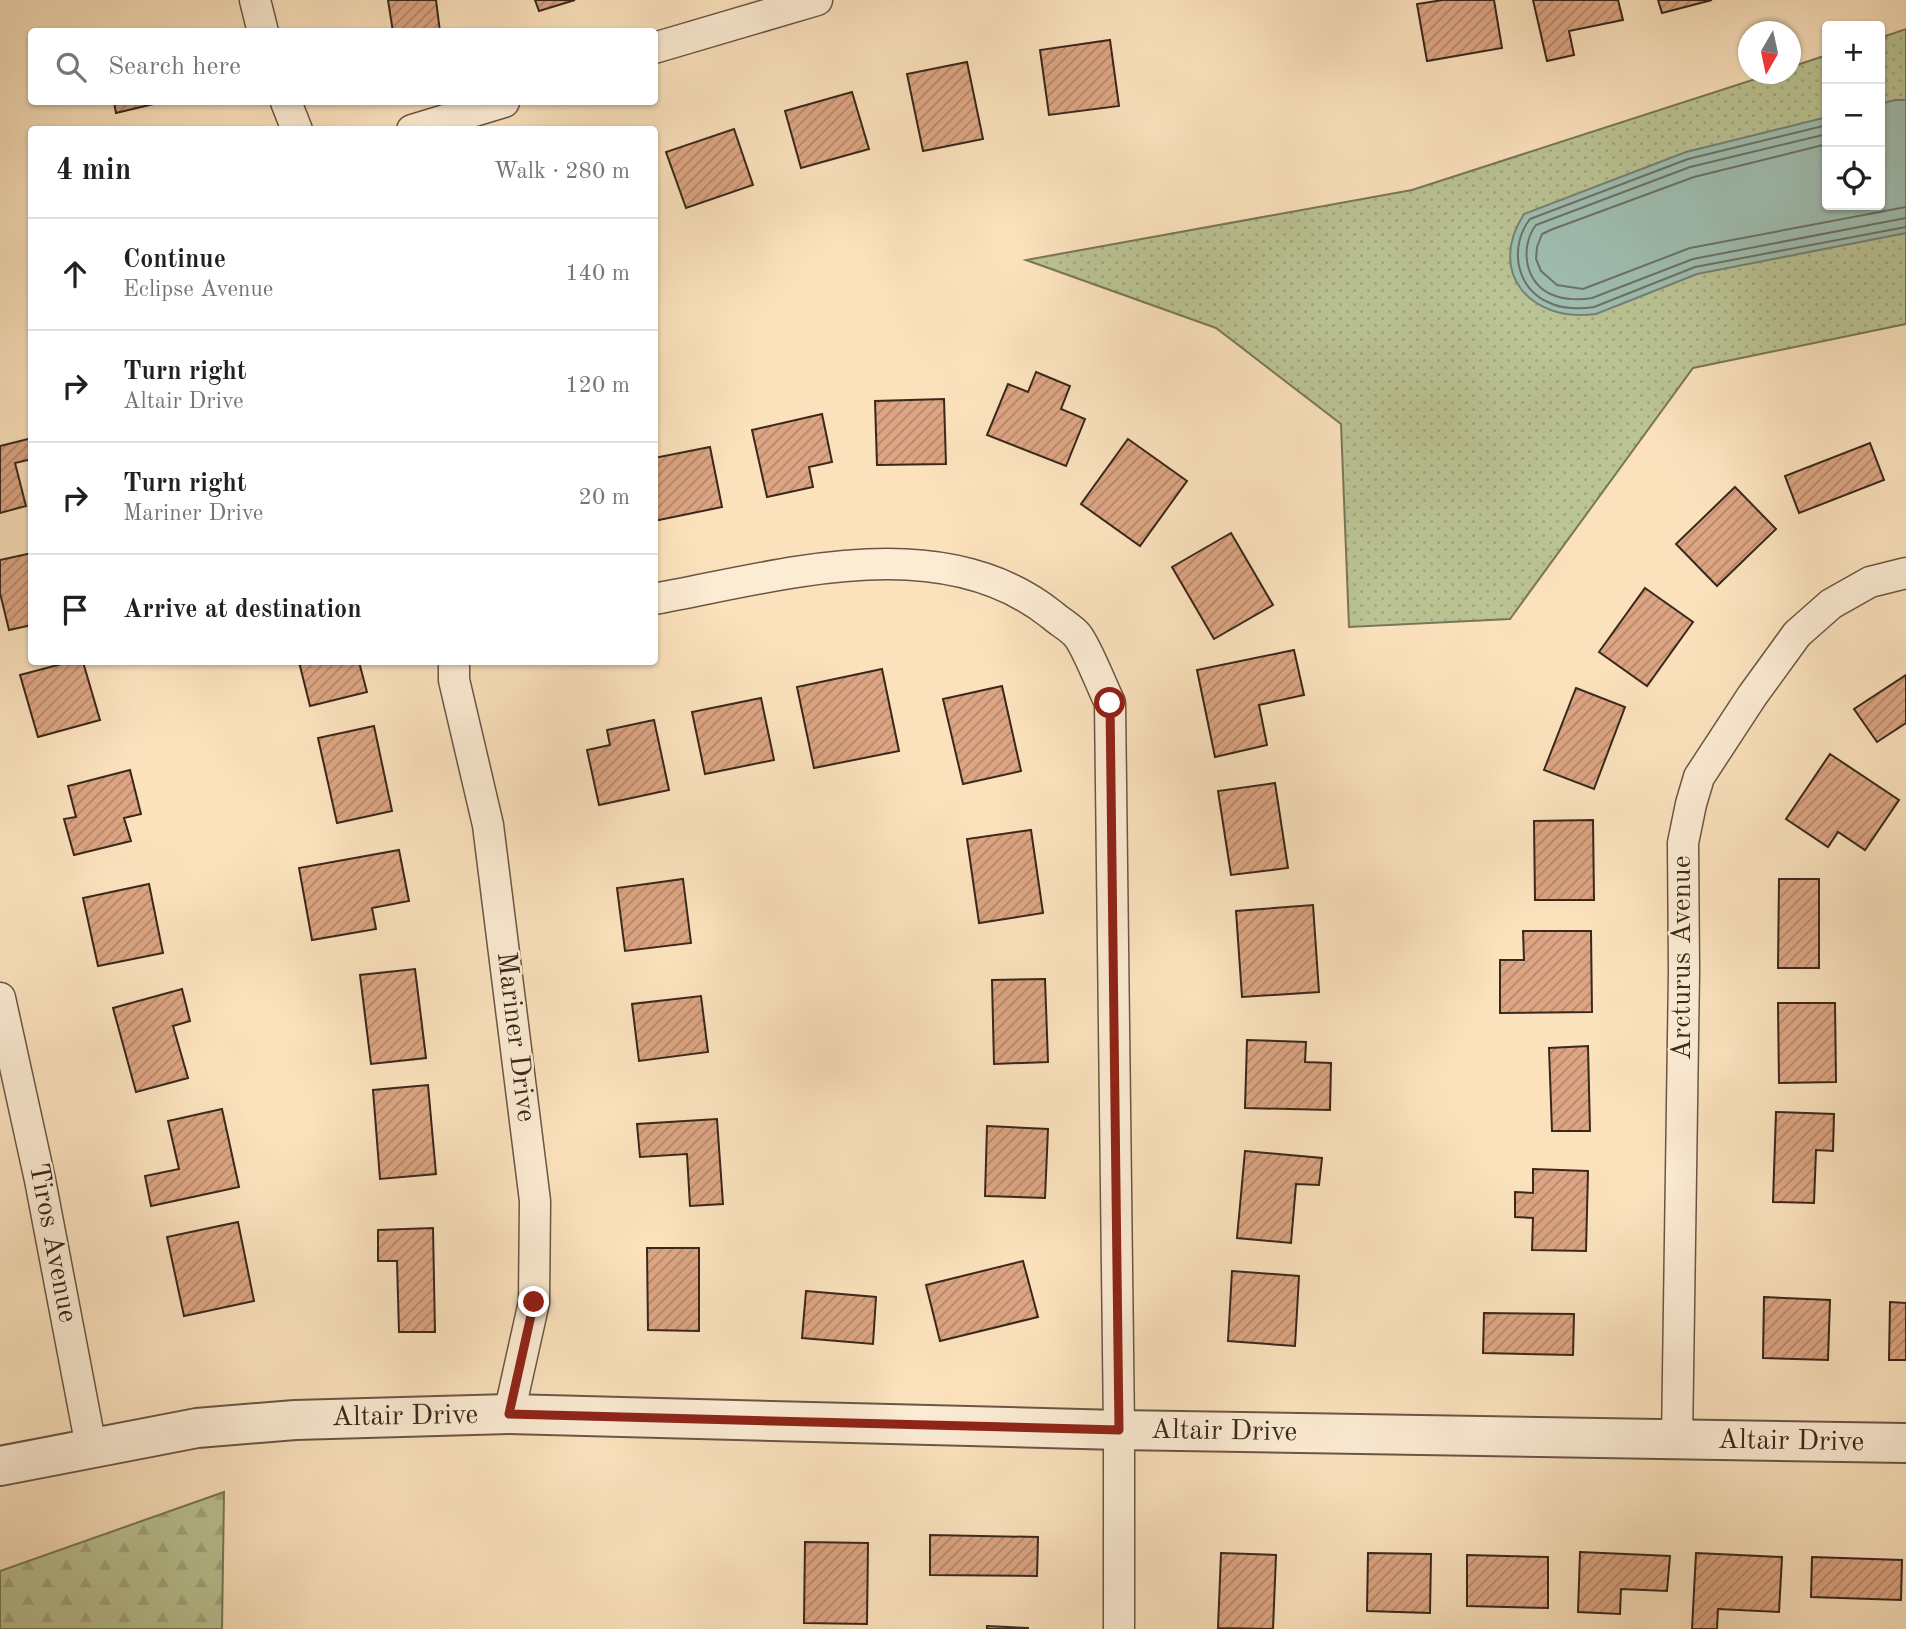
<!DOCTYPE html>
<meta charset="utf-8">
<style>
:root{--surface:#fff;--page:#f6f6f6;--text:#202124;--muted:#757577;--line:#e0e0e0}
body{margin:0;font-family:"Old Standard TT",serif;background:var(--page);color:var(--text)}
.controls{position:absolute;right:21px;top:21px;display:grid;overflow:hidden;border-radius:7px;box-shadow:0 2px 5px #0004}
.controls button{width:63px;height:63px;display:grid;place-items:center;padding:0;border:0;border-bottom:2px solid var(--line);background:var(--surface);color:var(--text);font:35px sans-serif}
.compass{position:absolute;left:1738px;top:21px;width:63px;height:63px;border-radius:50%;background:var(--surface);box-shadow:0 2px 5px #0004;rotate:189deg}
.stop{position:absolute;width:21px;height:21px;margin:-16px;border:5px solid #8f2418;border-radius:50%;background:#fff}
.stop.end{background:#8f2418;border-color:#fff;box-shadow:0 2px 7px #0008}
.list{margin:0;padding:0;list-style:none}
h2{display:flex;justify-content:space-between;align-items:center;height:91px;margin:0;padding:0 28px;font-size:30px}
h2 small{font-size:23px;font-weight:400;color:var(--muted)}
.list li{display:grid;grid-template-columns:46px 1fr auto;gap:21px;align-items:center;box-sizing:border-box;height:112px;padding:0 28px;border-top:2px solid var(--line)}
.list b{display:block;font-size:26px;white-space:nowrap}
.list p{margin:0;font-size:23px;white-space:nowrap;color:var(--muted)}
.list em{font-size:23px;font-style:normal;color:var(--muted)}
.icon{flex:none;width:38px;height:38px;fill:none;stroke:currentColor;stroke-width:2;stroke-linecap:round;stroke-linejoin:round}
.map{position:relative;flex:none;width:1906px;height:1629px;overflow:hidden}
.search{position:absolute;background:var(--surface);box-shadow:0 2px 5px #0004;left:28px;top:28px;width:630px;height:77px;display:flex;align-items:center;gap:18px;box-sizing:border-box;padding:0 24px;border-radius:7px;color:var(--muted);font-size:26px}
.panel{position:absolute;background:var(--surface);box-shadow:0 2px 5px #0004;left:28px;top:126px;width:630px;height:539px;border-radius:7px}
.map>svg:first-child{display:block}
</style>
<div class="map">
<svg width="1906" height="1629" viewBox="0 0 1906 1629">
<defs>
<pattern id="grass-dots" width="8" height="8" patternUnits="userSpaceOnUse" patternTransform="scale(1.75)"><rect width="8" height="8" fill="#bbc494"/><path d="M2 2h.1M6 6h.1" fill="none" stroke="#a2a87f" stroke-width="1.8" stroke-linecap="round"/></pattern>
<pattern id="forest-firs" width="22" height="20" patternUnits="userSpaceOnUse" patternTransform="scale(1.75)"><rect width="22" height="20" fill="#bbc494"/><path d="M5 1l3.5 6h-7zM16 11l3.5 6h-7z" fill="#a2a87f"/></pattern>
<pattern id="building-hatch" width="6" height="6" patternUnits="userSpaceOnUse" patternTransform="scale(1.75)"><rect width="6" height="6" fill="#dda583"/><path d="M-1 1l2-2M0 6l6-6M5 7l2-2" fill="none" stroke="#b4866a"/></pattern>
</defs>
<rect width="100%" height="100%" fill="#fbe2bd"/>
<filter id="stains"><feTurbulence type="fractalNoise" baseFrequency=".00286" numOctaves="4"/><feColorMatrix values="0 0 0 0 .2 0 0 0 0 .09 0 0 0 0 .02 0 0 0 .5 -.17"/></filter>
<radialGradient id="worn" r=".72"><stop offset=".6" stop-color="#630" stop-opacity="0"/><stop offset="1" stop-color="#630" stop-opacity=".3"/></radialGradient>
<polygon fill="url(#grass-dots)" stroke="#7a7658" stroke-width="2" points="1906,29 1906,324 1693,368 1510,619 1349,627 1341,424 1216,328 1026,260 1412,190 1771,74 1790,74 1791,67 1827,55 1827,205 1880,205 1880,38"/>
<polygon fill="url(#forest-firs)" stroke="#7a7658" stroke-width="2" points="224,1492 222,1629 0,1629 0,1571"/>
<path fill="#9fbeb1" stroke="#768275" stroke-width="2" d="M1895,100h11v133l-209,41 -101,40c-65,9 -110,-41 -72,-100l162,-62 141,-35v88h53v-101z"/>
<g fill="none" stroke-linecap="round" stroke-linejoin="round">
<g stroke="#6c7366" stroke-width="2">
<path d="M1827,125l-139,34 -158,60c-21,27 -15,70 20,84 12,6 31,6 44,4l101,-40 211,-40"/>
<path d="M1827,134l-137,33 -154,58c-17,22 -11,60 17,70 11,5 28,5 39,3l101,-39 213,-41"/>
<polyline points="1827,144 1694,177 1553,229 1542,234 1537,247 1536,259 1541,271 1557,285 1583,289 1690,248 1906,207"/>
</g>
</g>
<g fill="url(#building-hatch)" stroke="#39281c" stroke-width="2">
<polygon points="388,0 436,0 440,32 393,32"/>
<polygon points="535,0 575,0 539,11"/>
<polygon points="1443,0 1494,0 1502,48 1427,61 1417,4"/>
<polygon points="1533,0 1618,0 1623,20 1569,31 1574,55 1547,61"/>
<polygon points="1658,0 1712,0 1662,13"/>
<polygon points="1110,40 1119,106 1049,115 1040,50"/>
<polygon points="967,62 983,139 923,151 907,74"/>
<polygon points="852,92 869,149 801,168 785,111"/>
<polygon points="114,102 162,102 116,113"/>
<polygon points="734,129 753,185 686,208 666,152"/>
<polygon points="1036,372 1070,386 1061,409 1085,419 1066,466 987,435 1008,384 1028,392"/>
<polygon points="944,399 946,464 877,465 875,401"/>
<polygon points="822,414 832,462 809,467 813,487 767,497 752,430"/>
<polygon points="32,438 32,459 15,463 26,506 0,513 0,446"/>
<polygon points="1128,439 1187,481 1140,546 1081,504"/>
<polygon points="1870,443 1884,480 1799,513 1785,476"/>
<polygon points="710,447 722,507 654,521 654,458"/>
<polygon points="1735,487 1776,529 1717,586 1676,544"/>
<polygon points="1231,533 1273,605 1214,639 1172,567"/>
<polygon points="32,553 32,625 9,630 0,593 0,560"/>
<polygon points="1645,588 1693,622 1647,686 1599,652"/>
<polygon points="1294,650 1304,695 1259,705 1267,745 1215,757 1197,670"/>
<polygon points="69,662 83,662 100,720 38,737 20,675"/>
<polygon points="299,662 359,662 367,692 310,706"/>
<polygon points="882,669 899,751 814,768 797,687"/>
<polygon points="1906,675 1906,723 1877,742 1854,709"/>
<polygon points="1002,686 1021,771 963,784 943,699"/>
<polygon points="1576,688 1625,707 1594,789 1544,770"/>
<polygon points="761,698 774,760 705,774 692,712"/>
<polygon points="654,720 669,790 599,805 587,750 610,745 607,730"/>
<polygon points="374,726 392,811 337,823 318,738"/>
<polygon points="1830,754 1899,800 1865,850 1838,832 1828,847 1786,819"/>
<polygon points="130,770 141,814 124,818 131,841 74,855 64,819 76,817 68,786"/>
<polygon points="1275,783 1288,868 1231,875 1218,791"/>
<polygon points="1593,820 1594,900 1535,900 1534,821"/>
<polygon points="1031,830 1043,913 979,923 967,839"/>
<polygon points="399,850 409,901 372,908 376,929 312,940 299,868"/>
<polygon points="683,879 691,943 625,951 617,888"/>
<polygon points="1779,879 1819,879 1819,968 1778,968"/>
<polygon points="149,884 163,953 98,966 83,898"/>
<polygon points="1313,905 1319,992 1242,997 1236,911"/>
<polygon points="1523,931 1591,931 1592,1012 1500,1013 1500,960 1524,960"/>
<polygon points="415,969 426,1058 371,1064 360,975"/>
<polygon points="1045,979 1048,1062 994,1064 992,980"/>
<polygon points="182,989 190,1021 173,1026 188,1078 136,1092 113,1008"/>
<polygon points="701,996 708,1052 639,1061 632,1004"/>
<polygon points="1778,1003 1835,1003 1836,1082 1779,1083"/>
<polygon points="1247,1040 1306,1042 1305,1062 1331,1063 1330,1110 1245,1108"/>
<polygon points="1588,1046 1590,1131 1552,1131 1549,1048"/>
<polygon points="428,1085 436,1174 380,1179 373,1090"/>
<polygon points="222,1109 239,1187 151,1206 145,1176 179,1169 168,1121"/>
<polygon points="1776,1112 1834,1114 1833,1151 1816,1150 1814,1203 1773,1202"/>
<polygon points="717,1119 723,1204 690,1206 687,1154 640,1157 637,1124"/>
<polygon points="987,1126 1048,1129 1045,1198 985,1196"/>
<polygon points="1245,1151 1322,1158 1319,1185 1296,1184 1291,1243 1237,1238"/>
<polygon points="1533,1169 1588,1171 1586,1251 1532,1250 1533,1218 1515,1217 1515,1192 1533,1193"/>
<polygon points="238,1222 254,1301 184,1316 167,1237"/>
<polygon points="433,1228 435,1332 399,1332 397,1261 378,1261 378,1230"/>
<polygon points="647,1248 699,1248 699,1331 648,1330"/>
<polygon points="1023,1261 1038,1317 940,1341 926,1285"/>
<polygon points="1232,1271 1299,1276 1295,1346 1228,1341"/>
<polygon points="806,1291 876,1297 873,1344 802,1338"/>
<polygon points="1764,1297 1830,1300 1828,1360 1763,1358"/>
<polygon points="1890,1302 1906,1303 1906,1360 1889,1360"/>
<polygon points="1484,1313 1574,1314 1573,1355 1483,1353"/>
<polygon points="930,1535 1038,1537 1037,1576 930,1575"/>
<polygon points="805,1542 868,1543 867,1624 804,1623"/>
<polygon points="1580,1552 1670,1556 1667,1591 1621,1589 1620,1614 1578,1612"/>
<polygon points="1221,1553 1276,1555 1273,1629 1218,1628"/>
<polygon points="1368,1553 1431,1554 1430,1613 1367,1611"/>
<polygon points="1696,1553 1782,1557 1779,1612 1718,1609 1717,1629 1692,1629"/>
<polygon points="1467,1555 1548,1557 1548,1608 1467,1606"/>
<polygon points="1812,1557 1902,1560 1901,1600 1811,1597"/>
<polygon points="987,1626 1028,1628 1028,1629 987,1629"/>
</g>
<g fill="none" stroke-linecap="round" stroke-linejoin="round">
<g stroke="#6a5644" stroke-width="33">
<g id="minor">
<polyline points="255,0 263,32"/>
<polyline points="654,48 817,0"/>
<polyline points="286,102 297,130"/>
<polyline points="412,130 504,102"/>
<path d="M654,599c127,-23 287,-73 398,16 8,7 19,13 25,20 10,12 25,52 33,68l9,727v199"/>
<polyline points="454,662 454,680 488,825 535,1201 534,1302 509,1414"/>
<polyline points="0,998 40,1180 91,1447"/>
<polyline points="1677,1441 1684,971 1683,843 1691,804 1699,777 1752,696 1797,634 1831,604 1870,582 1906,573"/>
</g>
</g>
<g stroke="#6a5644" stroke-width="42">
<polyline id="tertiary" points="0,1466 197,1428 295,1420 509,1414 1119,1430 1906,1443"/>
</g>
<use href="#minor" stroke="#fcecd4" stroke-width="30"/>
<use href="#tertiary" stroke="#fcecd4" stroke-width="38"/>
</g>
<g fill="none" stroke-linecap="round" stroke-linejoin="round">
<polyline stroke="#8f2418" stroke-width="9" points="534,1302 509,1414 1119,1430 1110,703"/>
</g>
<g text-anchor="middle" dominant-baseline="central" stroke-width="5" stroke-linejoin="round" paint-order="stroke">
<g font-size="28" fill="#39281c" stroke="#fcecd4">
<text transform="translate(1683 958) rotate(-90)">Arcturus Avenue</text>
<text transform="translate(515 1037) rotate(83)">Mariner Drive</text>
<text transform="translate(52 1243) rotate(79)">Tiros Avenue</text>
<text transform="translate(405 1417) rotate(-1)">Altair Drive</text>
<text transform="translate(1224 1432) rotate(1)">Altair Drive</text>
<text transform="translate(1791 1442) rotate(1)">Altair Drive</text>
</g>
</g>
<rect width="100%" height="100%" filter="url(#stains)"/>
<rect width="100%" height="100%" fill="url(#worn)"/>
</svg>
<div class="controls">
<button>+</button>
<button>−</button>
<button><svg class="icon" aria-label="locate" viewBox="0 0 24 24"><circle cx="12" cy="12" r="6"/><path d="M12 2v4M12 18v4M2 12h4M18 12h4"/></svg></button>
</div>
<svg class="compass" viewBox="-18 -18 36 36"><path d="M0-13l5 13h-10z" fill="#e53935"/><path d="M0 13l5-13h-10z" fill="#757577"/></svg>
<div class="stop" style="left:1110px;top:703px"></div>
<div class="stop end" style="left:534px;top:1302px"></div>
<div class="search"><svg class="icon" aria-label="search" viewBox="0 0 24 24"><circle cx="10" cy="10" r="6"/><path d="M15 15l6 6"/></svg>Search here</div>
<section class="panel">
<h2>4 min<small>Walk · 280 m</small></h2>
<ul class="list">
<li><svg class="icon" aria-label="ahead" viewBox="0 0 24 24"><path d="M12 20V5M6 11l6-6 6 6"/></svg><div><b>Continue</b><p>Eclipse Avenue</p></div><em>140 m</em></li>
<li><svg class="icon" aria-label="right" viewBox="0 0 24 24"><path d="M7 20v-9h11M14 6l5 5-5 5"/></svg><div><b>Turn right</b><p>Altair Drive</p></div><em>120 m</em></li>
<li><svg class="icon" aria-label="right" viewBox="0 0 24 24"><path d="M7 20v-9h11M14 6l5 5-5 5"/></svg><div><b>Turn right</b><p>Mariner Drive</p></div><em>20 m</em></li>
<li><svg class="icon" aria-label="arrive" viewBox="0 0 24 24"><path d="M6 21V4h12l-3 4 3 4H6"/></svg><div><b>Arrive at destination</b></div></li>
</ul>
</section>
</div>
